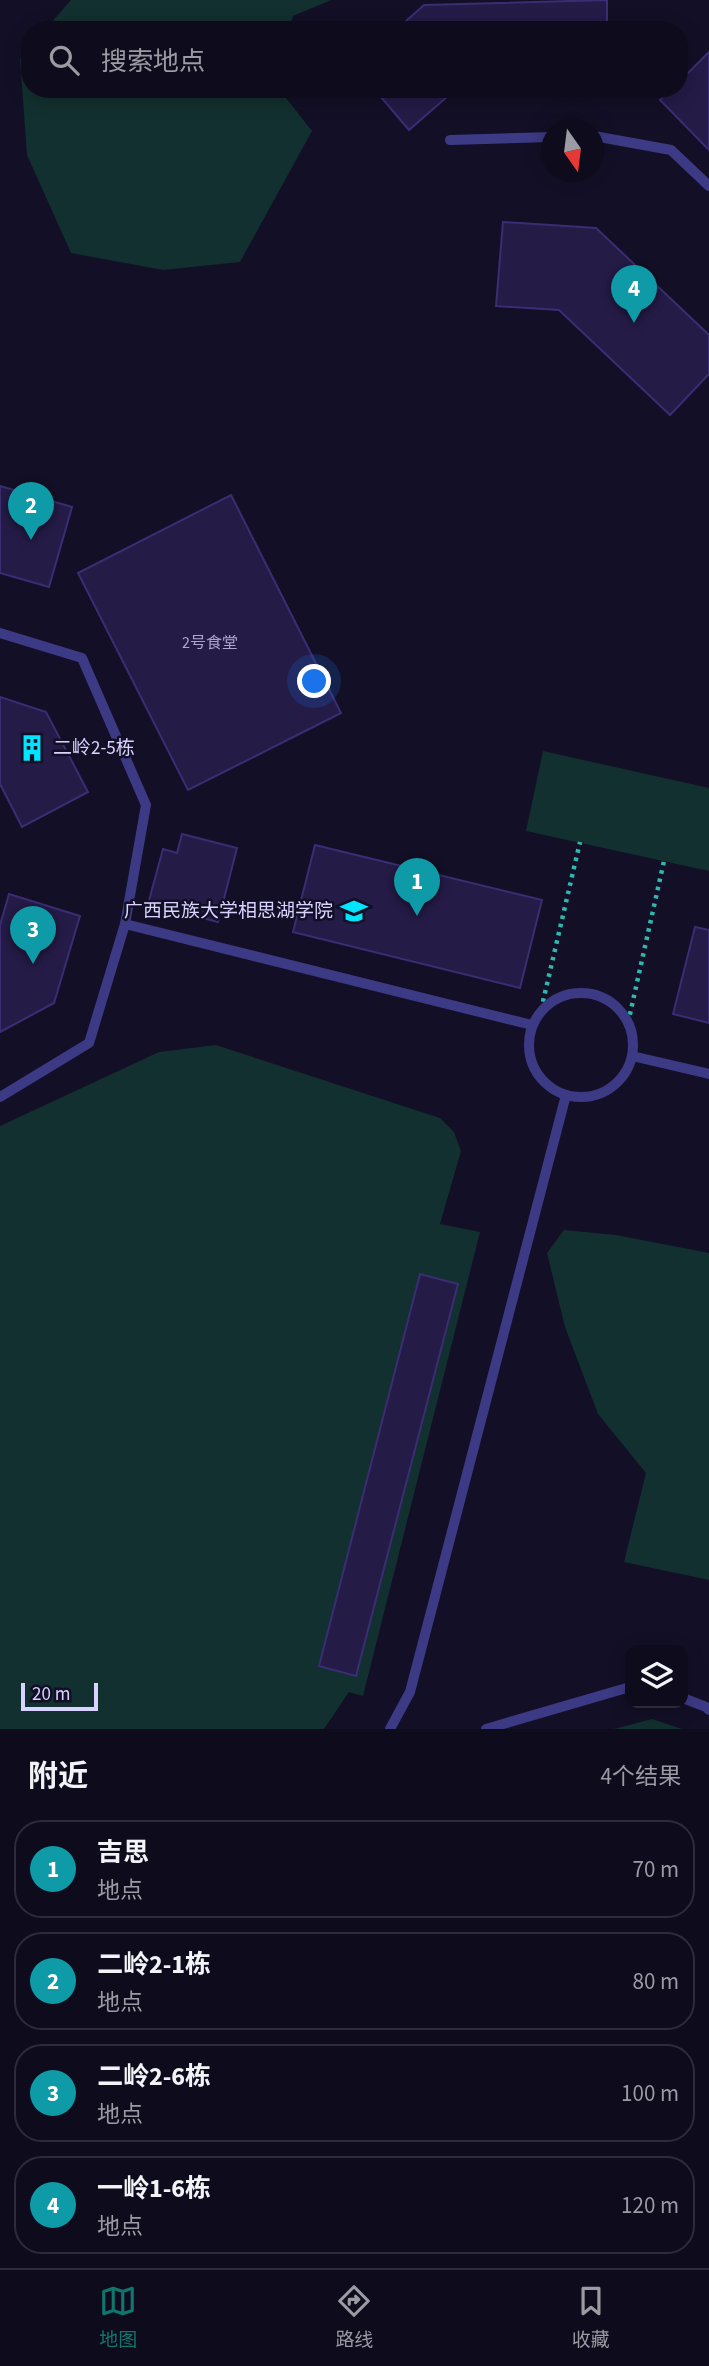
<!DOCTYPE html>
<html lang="zh">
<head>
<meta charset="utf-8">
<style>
	body { margin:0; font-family:"Source Sans 3","Noto Sans SC",sans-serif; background:#171425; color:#f1f3f6 }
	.controls { position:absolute; right:21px; bottom:21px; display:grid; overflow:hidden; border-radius:14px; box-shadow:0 4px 18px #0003 }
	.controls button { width:63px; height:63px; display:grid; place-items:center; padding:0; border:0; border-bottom:2px solid #2e2b3b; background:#0e0b1c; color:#f1f3f6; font:35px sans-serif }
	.compass { position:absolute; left:541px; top:119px; width:63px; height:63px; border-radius:50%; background:#0e0b1c; box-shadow:0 4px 18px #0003; rotate:166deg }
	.scale { position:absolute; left:21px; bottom:18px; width:77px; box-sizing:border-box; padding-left:7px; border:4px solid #d9d4ff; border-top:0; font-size:19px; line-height:24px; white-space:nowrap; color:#d9d4ff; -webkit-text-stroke:5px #130f26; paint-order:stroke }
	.you { position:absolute; left:315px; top:682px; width:24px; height:24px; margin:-18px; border:5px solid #fff; border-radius:50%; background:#1a73e8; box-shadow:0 0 0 10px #1a73e833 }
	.badge { display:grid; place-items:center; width:46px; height:46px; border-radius:50%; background:#0f766e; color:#fff; font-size:23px; font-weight:700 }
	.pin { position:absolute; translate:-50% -58px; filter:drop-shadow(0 2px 4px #0008) }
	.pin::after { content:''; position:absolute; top:37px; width:24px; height:21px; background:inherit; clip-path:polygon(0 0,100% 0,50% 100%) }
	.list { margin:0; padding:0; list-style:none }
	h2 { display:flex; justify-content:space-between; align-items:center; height:91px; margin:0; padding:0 28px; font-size:30px }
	h2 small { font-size:23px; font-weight:400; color:#9b9ba3 }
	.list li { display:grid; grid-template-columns:46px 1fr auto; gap:21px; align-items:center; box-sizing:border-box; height:98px; margin:0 14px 14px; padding:0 14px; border:2px solid #2e2b3b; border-radius:28px }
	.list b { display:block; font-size:26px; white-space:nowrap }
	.list p { margin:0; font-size:23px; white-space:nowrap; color:#9b9ba3 }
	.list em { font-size:23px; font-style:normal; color:#9b9ba3 }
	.icon { flex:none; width:38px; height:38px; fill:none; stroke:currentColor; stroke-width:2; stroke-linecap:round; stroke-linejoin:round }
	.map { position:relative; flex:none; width:709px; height:1729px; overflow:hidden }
	.search { position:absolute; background:#0e0b1c; box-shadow:0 4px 18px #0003; left:21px; right:21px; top:21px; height:77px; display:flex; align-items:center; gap:18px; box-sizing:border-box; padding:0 24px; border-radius:28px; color:#9b9ba3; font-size:26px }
	.sheet { height:539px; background:#0e0b1c }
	nav { display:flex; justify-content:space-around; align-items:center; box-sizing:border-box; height:98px; border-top:2px solid #2e2b3b; background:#0e0b1c; font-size:19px; color:#9b9ba3 }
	nav a { display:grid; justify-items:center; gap:4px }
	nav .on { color:#0f766e }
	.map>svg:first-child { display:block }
</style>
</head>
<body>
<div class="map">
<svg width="709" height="1729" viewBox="0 0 709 1729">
	<rect width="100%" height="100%" fill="#130f26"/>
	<g fill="#12302f">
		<polygon points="71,0 331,0 293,16 289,30 45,30"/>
		<polygon points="30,47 30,89 279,89 312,131 240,262 163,270 71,253 27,155 20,59"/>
		<polygon points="543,751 709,788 709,871 526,831"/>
		<polygon points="216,1045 440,1118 454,1132 461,1151 440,1224 480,1232 363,1696 349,1692 324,1729 0,1729 0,1126 159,1052"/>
		<polygon points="564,1230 616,1235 709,1253 709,1580 624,1562 646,1473 598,1414 565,1327 547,1253"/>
		<polygon points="652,1719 682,1729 614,1729"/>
	</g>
	<g fill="#241b47" stroke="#3b2d73" stroke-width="2">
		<polygon points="607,0 607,30 396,30 424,5"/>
		<polygon points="709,52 709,150 660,100 671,89 679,89 679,82"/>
		<polygon points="374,89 456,89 409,130"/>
		<polygon points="503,222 596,228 709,335 709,374 670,415 559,310 496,306"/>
		<polygon points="0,486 72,507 49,587 0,573"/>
		<polygon points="231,495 341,713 188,790 78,573"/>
		<polygon points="0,697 46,712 88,792 22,827 0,784"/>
		<polygon points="182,834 237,848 218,922 148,904 163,849 177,853"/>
		<polygon points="315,845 542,900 520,988 293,932"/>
		<polygon points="9,894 80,916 54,1003 0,1032 0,925"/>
		<polygon points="695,927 709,930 709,1023 673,1014"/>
		<polygon points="420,1274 458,1284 356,1676 319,1666"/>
	</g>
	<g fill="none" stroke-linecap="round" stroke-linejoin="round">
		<g stroke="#2fb8b0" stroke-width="4.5" stroke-dasharray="3.5 5" stroke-linecap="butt">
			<polyline points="541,1010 580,842"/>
			<polyline points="628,1023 664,861"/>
		</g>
		<g stroke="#3d3a85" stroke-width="10">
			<polyline points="594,136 671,150 709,186"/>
			<polyline points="450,140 552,137"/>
			<polyline points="0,633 82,658 146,805 125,924"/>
			<circle cx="581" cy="1045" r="52"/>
			<polyline points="632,1056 709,1074"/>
			<polyline points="0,1097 89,1043 125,924 532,1025"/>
			<polyline points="683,1698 706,1707 709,1710"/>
			<polyline points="390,1729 410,1692 566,1095"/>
			<polyline points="486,1729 630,1687"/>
		</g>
	</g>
	<defs>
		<symbol id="building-bare" viewBox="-9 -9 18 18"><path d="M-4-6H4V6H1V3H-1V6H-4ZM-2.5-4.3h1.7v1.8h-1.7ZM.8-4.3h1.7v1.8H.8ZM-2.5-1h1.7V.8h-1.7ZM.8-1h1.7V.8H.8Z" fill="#00e5ff" stroke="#130f26" stroke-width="2.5" paint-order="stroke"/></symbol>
		<symbol id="university-bare" viewBox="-9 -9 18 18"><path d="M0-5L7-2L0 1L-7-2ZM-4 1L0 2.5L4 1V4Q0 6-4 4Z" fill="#00e5ff" stroke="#130f26" stroke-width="2.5" paint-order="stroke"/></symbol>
	</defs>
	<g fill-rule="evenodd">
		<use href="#building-bare" x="13" y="729" width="38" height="38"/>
		<use href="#university-bare" x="335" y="892" width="38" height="38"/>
	</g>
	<g text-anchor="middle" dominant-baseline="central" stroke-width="5" stroke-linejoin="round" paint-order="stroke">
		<g font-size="16" fill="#aca6d1">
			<text x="210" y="643">2号食堂</text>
		</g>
		<g font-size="19" fill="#d9d4ff" stroke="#130f26" text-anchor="start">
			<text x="53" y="748">二岭2-5栋</text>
			<text x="333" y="911" text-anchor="end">广西民族大学相思湖学院</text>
		</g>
	</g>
</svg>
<div class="controls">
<button><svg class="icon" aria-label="layers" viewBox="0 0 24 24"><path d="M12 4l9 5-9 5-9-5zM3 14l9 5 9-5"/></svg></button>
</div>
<svg class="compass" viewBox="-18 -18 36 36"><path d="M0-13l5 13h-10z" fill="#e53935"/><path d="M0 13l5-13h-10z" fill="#9b9ba3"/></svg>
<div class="scale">20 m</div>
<div class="you"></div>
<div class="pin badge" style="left:417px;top:916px;background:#0f9aa8">1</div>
<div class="pin badge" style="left:31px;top:540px;background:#0f9aa8">2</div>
<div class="pin badge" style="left:33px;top:964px;background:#0f9aa8">3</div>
<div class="pin badge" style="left:634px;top:323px;background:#0f9aa8">4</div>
<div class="search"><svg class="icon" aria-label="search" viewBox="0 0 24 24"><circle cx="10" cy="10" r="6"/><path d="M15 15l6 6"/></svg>搜索地点</div>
</div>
<section class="sheet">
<h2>附近<small>4个结果</small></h2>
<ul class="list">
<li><span class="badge" style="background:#0f9aa8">1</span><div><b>吉思</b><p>地点</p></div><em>70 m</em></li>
<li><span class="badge" style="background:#0f9aa8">2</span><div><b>二岭2-1栋</b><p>地点</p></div><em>80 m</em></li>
<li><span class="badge" style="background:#0f9aa8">3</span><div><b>二岭2-6栋</b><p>地点</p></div><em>100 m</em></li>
<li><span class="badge" style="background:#0f9aa8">4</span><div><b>一岭1-6栋</b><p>地点</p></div><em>120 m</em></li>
</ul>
</section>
<nav>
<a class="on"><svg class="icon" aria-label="map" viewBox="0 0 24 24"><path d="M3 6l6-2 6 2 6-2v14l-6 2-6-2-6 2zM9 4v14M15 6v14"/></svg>地图</a>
<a><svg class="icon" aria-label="directions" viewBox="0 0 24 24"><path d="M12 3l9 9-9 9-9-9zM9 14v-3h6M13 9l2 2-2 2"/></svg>路线</a>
<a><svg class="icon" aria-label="saved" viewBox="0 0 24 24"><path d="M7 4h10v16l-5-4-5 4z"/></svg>收藏</a>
</nav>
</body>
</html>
